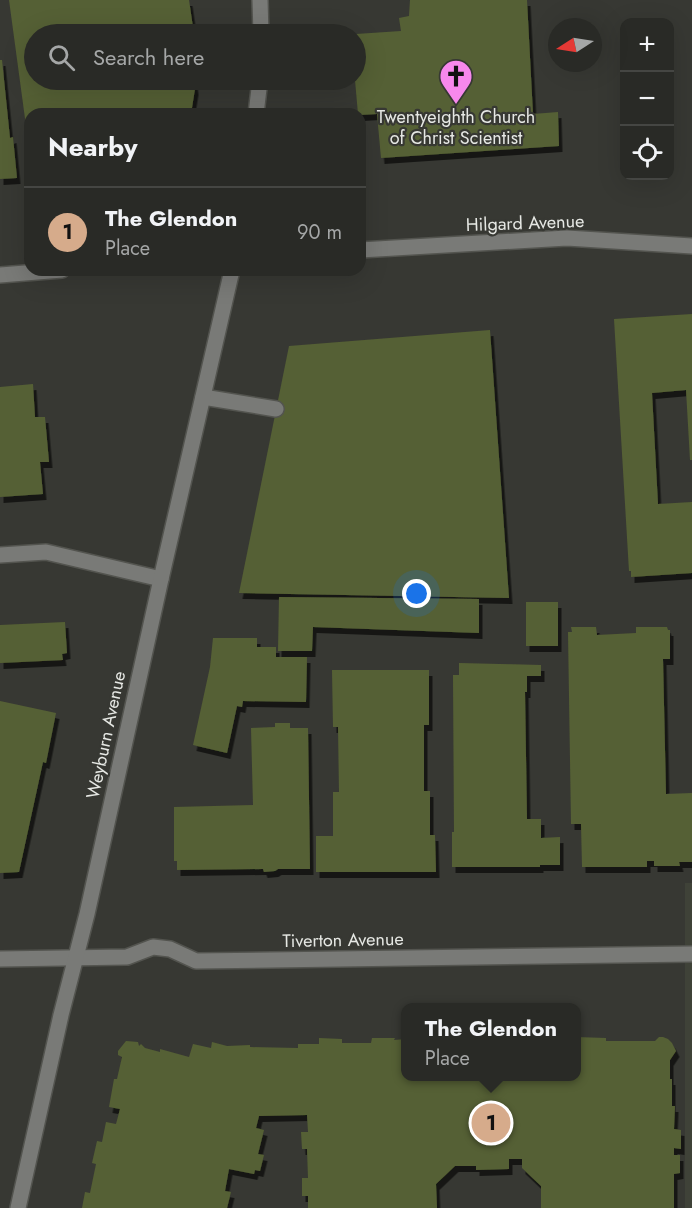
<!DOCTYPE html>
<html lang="en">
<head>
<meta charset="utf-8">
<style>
	body { margin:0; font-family:Jost,sans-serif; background:#31322e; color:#f1f3f6 }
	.controls { position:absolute; right:18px; top:18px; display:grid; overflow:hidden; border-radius:12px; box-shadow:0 6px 24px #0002 }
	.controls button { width:54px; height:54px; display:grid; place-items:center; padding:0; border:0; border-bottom:2px solid #454643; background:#292a26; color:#f1f3f6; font:30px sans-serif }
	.compass { position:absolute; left:548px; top:18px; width:54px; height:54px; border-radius:50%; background:#292a26; box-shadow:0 6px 24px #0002; rotate:258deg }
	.you { position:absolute; left:417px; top:594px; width:21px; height:21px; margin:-15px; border:4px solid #fff; border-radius:50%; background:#1a73e8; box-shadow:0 0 0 9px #1a73e833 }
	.badge { display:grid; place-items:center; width:39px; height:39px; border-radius:50%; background:#d6ab8b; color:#111; font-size:20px; font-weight:700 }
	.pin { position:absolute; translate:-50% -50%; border:3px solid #fff; box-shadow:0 2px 6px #0006 }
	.popup { position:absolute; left:401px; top:1003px; width:180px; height:78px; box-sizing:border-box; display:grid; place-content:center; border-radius:12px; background:#292a26; filter:drop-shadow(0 2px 4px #0005); font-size:20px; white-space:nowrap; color:#a5a7a7 }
	.popup b { font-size:22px; color:#f1f3f6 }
	.popup::after { content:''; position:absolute; left:50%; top:100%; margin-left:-12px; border:12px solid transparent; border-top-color:#292a26 }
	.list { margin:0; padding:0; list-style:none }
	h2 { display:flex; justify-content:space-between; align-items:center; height:78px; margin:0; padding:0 24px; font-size:26px }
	h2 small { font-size:20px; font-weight:400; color:#a5a7a7 }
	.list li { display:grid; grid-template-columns:39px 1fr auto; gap:18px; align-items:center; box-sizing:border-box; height:90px; padding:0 24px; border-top:2px solid #454643 }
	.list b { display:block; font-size:22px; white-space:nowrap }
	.list p { margin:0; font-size:20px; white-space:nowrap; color:#a5a7a7 }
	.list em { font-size:20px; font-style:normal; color:#a5a7a7 }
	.icon { flex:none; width:33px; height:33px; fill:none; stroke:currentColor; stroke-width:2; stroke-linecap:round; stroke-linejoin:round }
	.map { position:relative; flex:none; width:692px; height:1208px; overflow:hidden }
	.search { position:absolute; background:#292a26; box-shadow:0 6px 24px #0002; left:24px; top:24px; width:342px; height:66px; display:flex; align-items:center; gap:15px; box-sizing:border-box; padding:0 21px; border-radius:33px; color:#a5a7a7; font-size:22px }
	.panel { position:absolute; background:#292a26; box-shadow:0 6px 24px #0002; left:24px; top:108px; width:342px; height:168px; border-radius:18px }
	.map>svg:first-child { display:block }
</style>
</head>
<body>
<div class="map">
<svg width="692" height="1208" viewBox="0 0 692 1208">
	<defs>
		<filter id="shadow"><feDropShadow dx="3.5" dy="6" stdDeviation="0" flood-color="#0009"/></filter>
	</defs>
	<rect width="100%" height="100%" fill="#373833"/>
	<rect fill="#3f4238" x="685" y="883" width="7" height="325"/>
	<g fill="#556034" filter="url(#shadow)">
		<polygon points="9,0 189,0 194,34 34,34 34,80 194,80 195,89 191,114 30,114 30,148 29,148"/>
		<polygon points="410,0 527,0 533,114 558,112 559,146 381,158 377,114 360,115 360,114 358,114 355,80 356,34 401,31 399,18 409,16"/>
		<polygon points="0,60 2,60 10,138 13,137 17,178 0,179"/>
		<polygon points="692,314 692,460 690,460 686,390 652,393 658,504 692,502 692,573 631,577 631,571 629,571 614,319"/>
		<polygon points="490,330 509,598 239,593 289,346"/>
		<polygon points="33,384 35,417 45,417 49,462 40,462 43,494 0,497 0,387"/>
		<polygon points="279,597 479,599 479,633 313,627 312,651 278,651"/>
		<rect x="526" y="602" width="32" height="44"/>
		<polygon points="65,622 67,653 62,654 63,660 0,663 0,625"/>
		<polygon points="571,627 596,627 597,635 636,633 636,627 667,627 668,630 670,630 670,659 663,659 666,794 692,793 692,862 679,862 680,866 654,866 654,861 647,861 647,867 582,867 581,824 571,824 568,632 572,632"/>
		<polygon points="213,638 257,638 257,647 276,647 276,657 307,657 306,702 243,701 242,707 237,706 227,753 193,745 210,667"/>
		<polygon points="459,663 541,665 541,676 527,676 527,692 525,692 527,819 541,819 541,838 560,837 560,865 540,865 540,867 452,867 452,832 454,832 453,675 459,675"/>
		<polygon points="332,670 429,670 429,725 424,725 424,791 430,791 430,835 435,835 436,872 316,872 316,836 333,836 333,792 339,792 338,727 333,727"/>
		<polygon points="0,701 56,713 46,763 43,762 19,872 0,873"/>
		<polygon points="275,723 290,723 290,728 308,728 310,869 278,869 275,871 264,872 263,869 177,870 177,861 174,861 174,807 253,805 251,728 275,727"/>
		<polygon points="576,1037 606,1038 606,1041 655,1041 659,1037 663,1037 668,1039 672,1043 676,1051 670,1060 670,1079 672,1079 672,1106 675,1106 674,1129 681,1130 681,1149 674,1148 674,1155 680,1155 680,1173 674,1174 674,1208 541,1208 541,1186 522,1168 522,1159 509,1159 509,1169 476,1170 476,1166 455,1166 436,1184 437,1208 308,1208 308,1196 302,1196 302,1178 308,1178 307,1149 302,1149 301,1132 308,1132 307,1115 259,1116 256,1128 264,1130 258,1154 264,1155 260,1171 255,1170 254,1174 229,1169 225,1191 231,1192 227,1208 82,1208 85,1192 90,1193 96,1164 92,1163 97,1141 102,1142 106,1122 116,1124 120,1109 109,1107 114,1079 117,1079 122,1057 118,1055 118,1051 126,1041 138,1042 139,1046 141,1044 145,1048 160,1052 160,1049 189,1057 193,1044 211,1048 212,1042 227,1046 250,1045 250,1047 298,1048 298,1044 319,1044 319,1038 342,1039 342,1043 371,1043 372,1038 395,1038 394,1040 406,1039 406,1076 576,1076"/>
	</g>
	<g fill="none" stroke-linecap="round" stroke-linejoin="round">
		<defs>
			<g id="minor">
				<polyline points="260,0 261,34"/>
				<polyline points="256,114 260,80"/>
				<polyline points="360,250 567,238 692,246"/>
				<polyline points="0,275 62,270"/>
				<polyline points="203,397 276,409"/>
				<polyline points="0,555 46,552 161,579"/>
				<polyline points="0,959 127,957 153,947 170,949 196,961 692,954"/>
				<polyline points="18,1208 61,1015 87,914 161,579 232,270"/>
			</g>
		</defs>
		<use href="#minor" stroke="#53544f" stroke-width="18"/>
		<use href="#minor" stroke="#797a77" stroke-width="15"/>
	</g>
	<defs>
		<symbol id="church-pin" viewBox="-11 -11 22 30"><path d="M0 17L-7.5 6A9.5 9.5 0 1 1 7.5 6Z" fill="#f788ec" stroke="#373833"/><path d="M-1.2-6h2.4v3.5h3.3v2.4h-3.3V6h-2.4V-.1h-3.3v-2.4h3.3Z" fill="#111"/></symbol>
	</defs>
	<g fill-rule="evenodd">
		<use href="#church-pin" x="437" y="57" width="38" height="52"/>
	</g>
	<g text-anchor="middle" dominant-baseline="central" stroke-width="4.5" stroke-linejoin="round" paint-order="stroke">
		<g font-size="18" fill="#e6e8e4" stroke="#373833">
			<text x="456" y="117">Twentyeighth Church<tspan x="456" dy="21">of Christ Scientist</tspan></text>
		</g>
		<g font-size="18" fill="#e6e8e4" stroke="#373833">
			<text transform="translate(525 223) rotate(-2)">Hilgard Avenue</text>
			<text transform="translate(106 735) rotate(-78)">Weyburn Avenue</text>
			<text transform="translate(343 940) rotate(-1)">Tiverton Avenue</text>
		</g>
	</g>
</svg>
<div class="controls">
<button>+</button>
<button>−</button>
<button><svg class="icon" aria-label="locate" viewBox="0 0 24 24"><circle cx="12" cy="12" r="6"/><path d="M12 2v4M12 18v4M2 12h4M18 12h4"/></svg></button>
</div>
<svg class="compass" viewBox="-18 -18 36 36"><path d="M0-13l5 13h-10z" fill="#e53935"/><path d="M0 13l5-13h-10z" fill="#a5a7a7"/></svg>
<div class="you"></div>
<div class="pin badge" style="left:491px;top:1123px">1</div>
<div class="popup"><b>The Glendon</b>Place</div>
<div class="search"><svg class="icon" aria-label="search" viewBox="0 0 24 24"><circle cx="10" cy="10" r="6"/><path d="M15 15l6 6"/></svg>Search here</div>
<section class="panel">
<h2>Nearby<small></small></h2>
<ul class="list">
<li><span class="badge">1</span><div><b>The Glendon</b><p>Place</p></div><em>90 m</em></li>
</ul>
</section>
</div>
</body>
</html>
